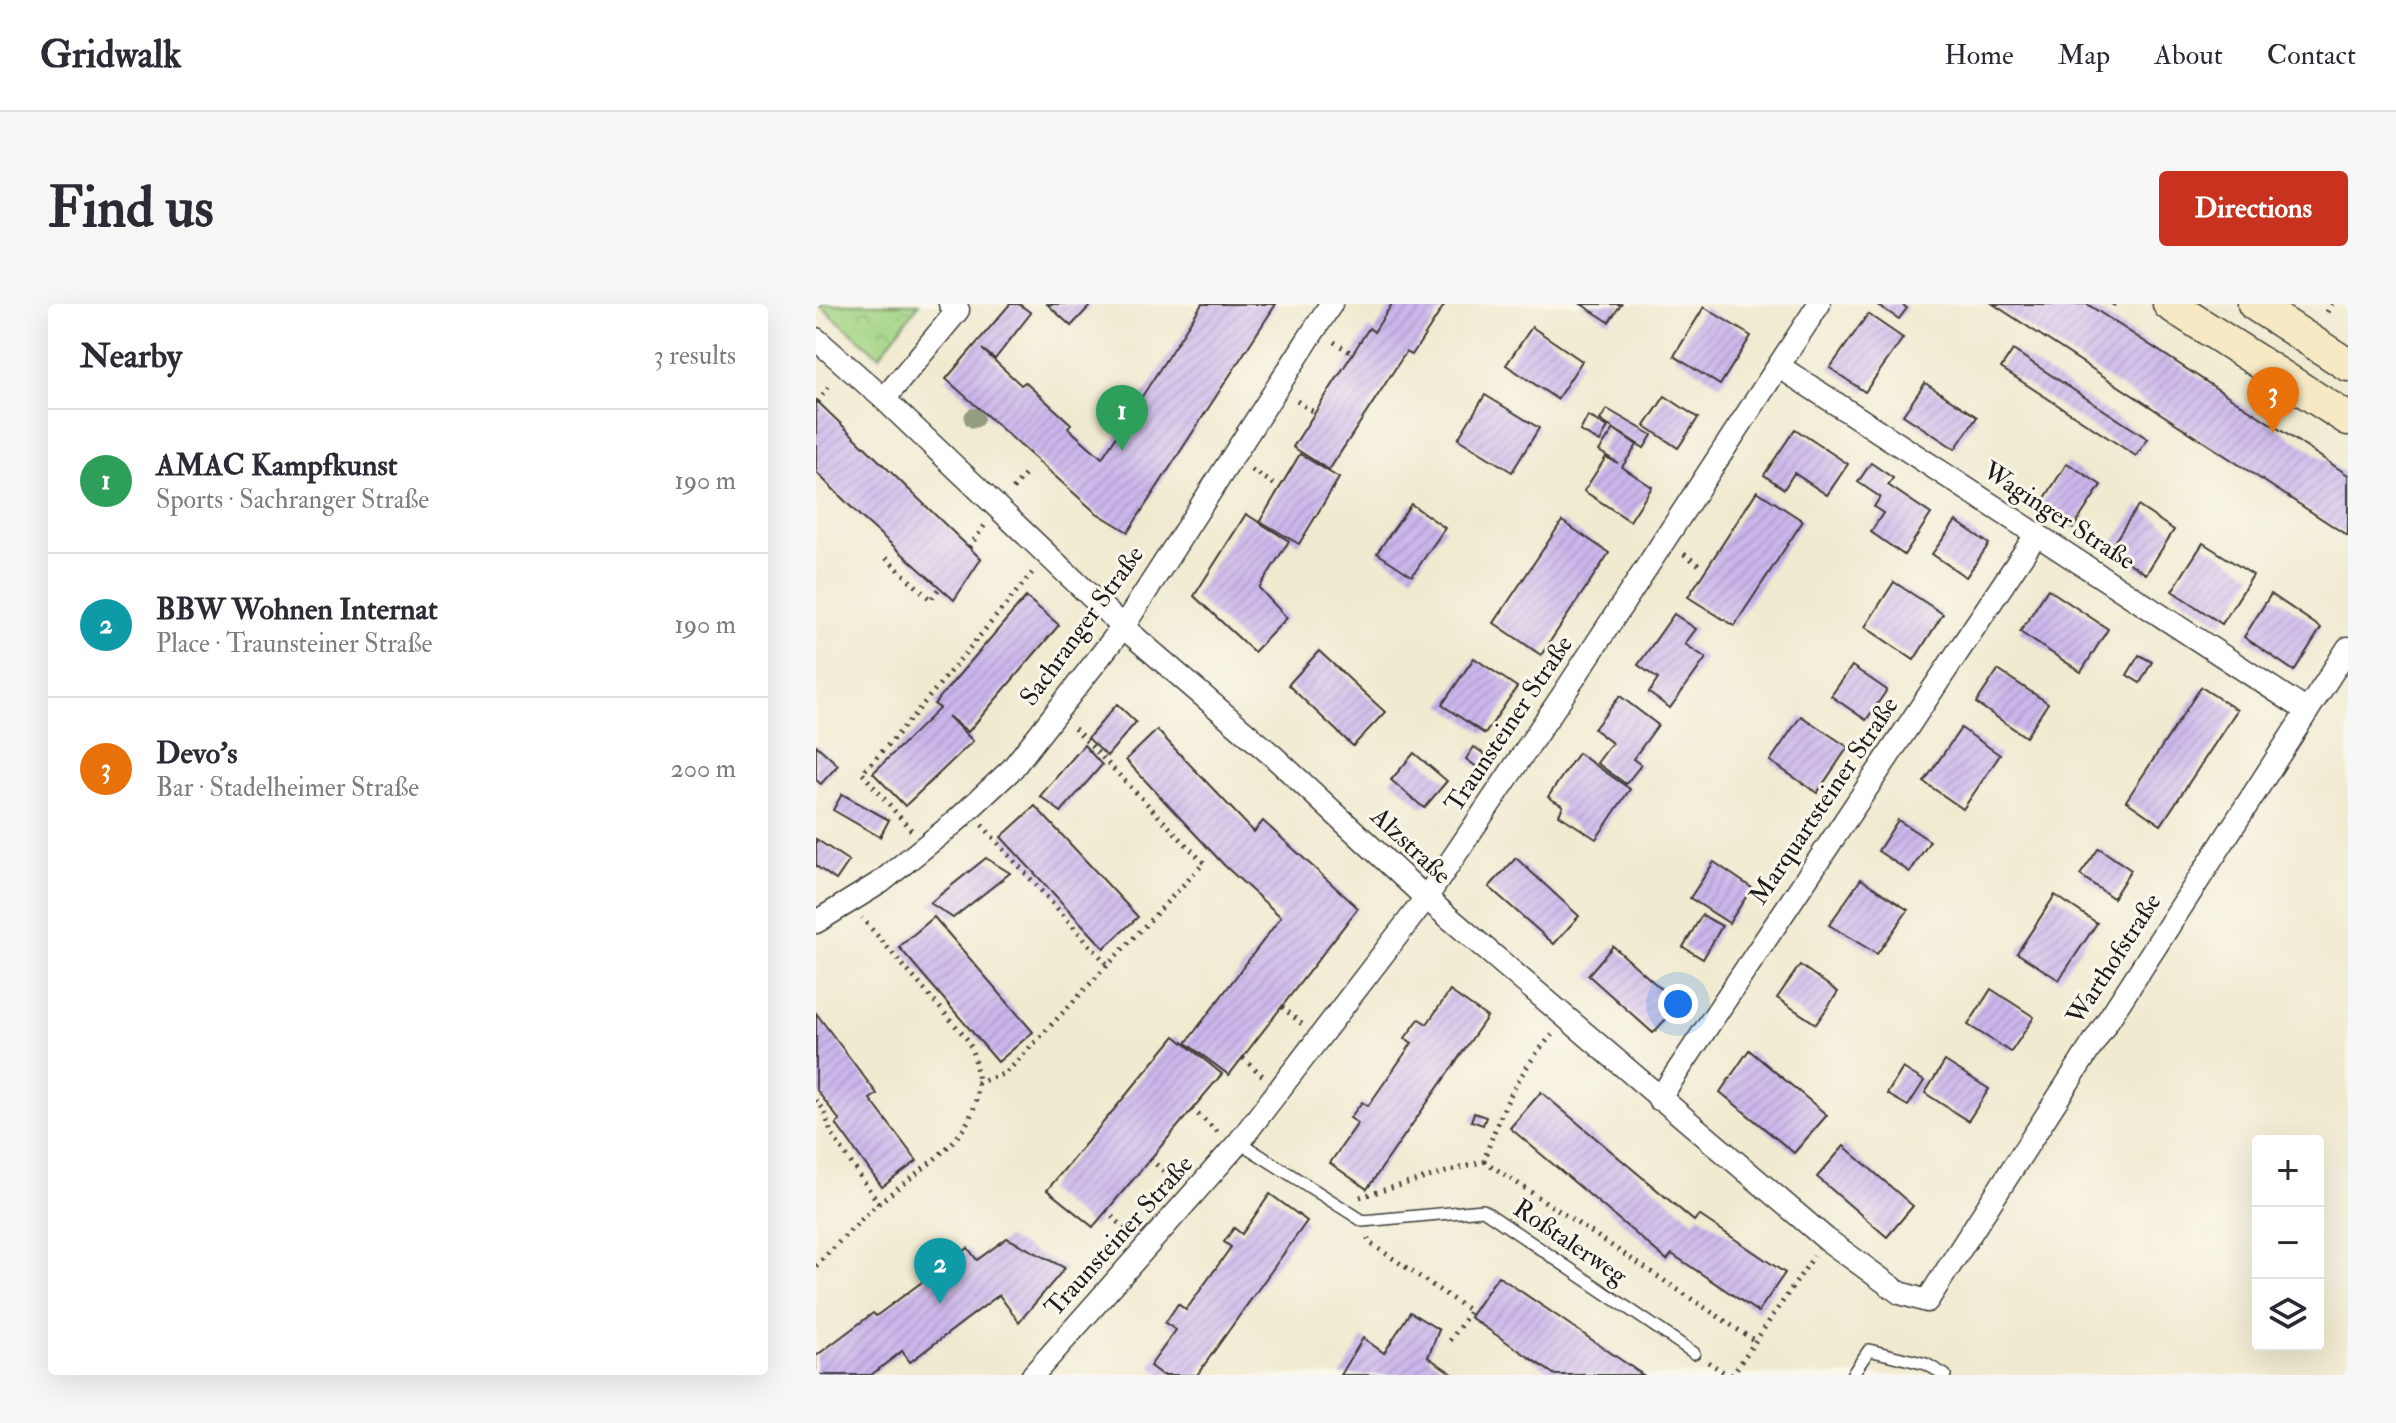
<!DOCTYPE html>
<html lang="en">
<head>
<meta charset="utf-8">
<style>
	body { margin:0; font-family:"IM FELL Double Pica",serif; background:#f7f7f7; color:#2b2b33 }
	.controls { position:absolute; right:24px; bottom:24px; display:grid; overflow:hidden; border-radius:8px; box-shadow:0 8px 32px #0002 }
	.controls button { width:72px; height:72px; display:grid; place-items:center; padding:0; border:0; border-bottom:2px solid #e1e1e2; background:#fff; color:#2b2b33; font:40px sans-serif }
	.you { position:absolute; left:862px; top:700px; width:28px; height:28px; margin:-20px; border:6px solid #fff; border-radius:50%; background:#1a73e8; box-shadow:0 0 0 12px #1a73e833 }
	.badge { display:grid; place-items:center; width:52px; height:52px; border-radius:50%; background:#c8321e; color:#fff; font-size:26px; font-weight:700 }
	.pin { position:absolute; translate:-50% -66px; filter:drop-shadow(0 2px 4px #0008) }
	.pin::after { content:''; position:absolute; top:42px; width:28px; height:24px; background:inherit; clip-path:polygon(0 0,100% 0,50% 100%) }
	.list { margin:0; padding:0; list-style:none }
	h2 { display:flex; justify-content:space-between; align-items:center; height:104px; margin:0; padding:0 32px; font-size:34px }
	h2 small { font-size:26px; font-weight:400; color:#7c7c81 }
	.list li { display:grid; grid-template-columns:52px 1fr auto; gap:24px; align-items:center; box-sizing:border-box; height:144px; padding:0 32px; border-top:2px solid #e1e1e2 }
	.list b { display:block; font-size:30px; white-space:nowrap }
	.list p { margin:0; font-size:26px; white-space:nowrap; color:#7c7c81 }
	.list em { font-size:26px; font-style:normal; color:#7c7c81 }
	.icon { flex:none; width:44px; height:44px; fill:none; stroke:currentColor; stroke-width:2; stroke-linecap:round; stroke-linejoin:round }
	.map { position:relative; flex:none; width:1532px; height:1071px; overflow:hidden; border-radius:8px }
	header { display:flex; align-items:center; gap:48px; box-sizing:border-box; height:112px; padding:0 40px; background:#fff; border-bottom:2px solid #e1e1e2 }
	header strong { font-size:38px }
	nav { display:flex; gap:44px; margin-inline-start:auto; font-size:28px }
	.intro { display:flex; align-items:center; justify-content:space-between; box-sizing:border-box; height:192px; padding:0 48px }
	h1 { margin:0; font-size:56px }
	.button { padding:20px 36px; border-radius:8px; background:#c8321e; color:#fff; font-size:28px; font-weight:700 }
	main { display:flex; gap:48px; padding:0 48px }
	aside { flex:1; background:#fff; border-radius:8px; box-shadow:0 8px 32px #0002 }
	.map>svg:first-child { display:block }
</style>
</head>
<body>
<header>
<strong>Gridwalk</strong>
<nav><a>Home</a><a>Map</a><a>About</a><a>Contact</a></nav>
</header>
<div class="intro"><h1>Find us</h1><a class="button">Directions</a></div>
<main>
<aside>
<h2>Nearby<small>3 results</small></h2>
<ul class="list">
<li><span class="badge" style="background:#2e9e5b">1</span><div><b>AMAC Kampfkunst</b><p>Sports · Sachranger Straße</p></div><em>190 m</em></li>
<li><span class="badge" style="background:#0f9aa8">2</span><div><b>BBW Wohnen Internat</b><p>Place · Traunsteiner Straße</p></div><em>190 m</em></li>
<li><span class="badge" style="background:#e8710a">3</span><div><b>Devo's</b><p>Bar · Stadelheimer Straße</p></div><em>200 m</em></li>
</ul>
</aside>
<div class="map">
<svg width="1532" height="1071" viewBox="0 0 1532 1071">
	<defs>
		<pattern id="park-crowns" width="20" height="18" patternUnits="userSpaceOnUse" patternTransform="scale(2)"><rect width="20" height="18" fill="#a1d383"/><path d="M2 6a3 3 0 1 1 6 0M12 15a3 3 0 1 1 6 0" fill="none" stroke="#8ab571"/></pattern>
		<pattern id="building-hatch" width="6" height="6" patternUnits="userSpaceOnUse" patternTransform="scale(2)"><rect width="6" height="6" fill="#cbb6eb"/><path d="M-1 1l2-2M0 6l6-6M5 7l2-2" fill="none" stroke="#ae9cc9"/></pattern>
	</defs>
	<rect width="100%" height="100%" fill="#fbf7ec"/>
	<filter id="ink" filterUnits="userSpaceOnUse"><feTurbulence type="fractalNoise" baseFrequency=".0125" numOctaves="2"/><feDisplacementMap in="SourceGraphic" scale="16" xChannelSelector="R" yChannelSelector="G"/><feConvolveMatrix kernelMatrix="1 2 1 2 8 2 1 2 1" color-interpolation-filters="sRGB"/></filter>
	<filter id="wash" filterUnits="userSpaceOnUse"><feTurbulence type="fractalNoise" baseFrequency=".006" numOctaves="4" result="noise"/><feDisplacementMap in="SourceGraphic" scale="32" xChannelSelector="R" yChannelSelector="G"/><feGaussianBlur stdDeviation="1.8" result="paint"/><feColorMatrix in="noise" values="0 0 0 0 0 0 0 0 0 0 0 0 0 0 0 0 0 1.4 0 .05"/><feComposite in="paint" operator="in"/></filter>
	<g filter="url(#wash)">
		<rect width="100%" height="100%" fill="#f0ead0"/>
		<polygon fill="url(#park-crowns)" stroke="#5e7850" stroke-width="2" points="2,0 103,0 63,52"/>
		<g id="blocks">
			<g fill="url(#building-hatch)">
				<polygon points="194,0 203,0 215,9 179,55 166,45 205,81 209,78 255,120 252,124 286,154 386,0 460,0 312,228 279,208 130,75"/>
				<polygon points="231,0 272,0 274,2 255,22"/>
				<polygon points="576,0 629,0 596,51 590,48 513,166 477,143 553,24 558,28"/>
				<polygon points="765,0 805,0 793,18"/>
				<polygon points="1060,0 1085,0 1091,4 1083,15"/>
				<polygon points="1177,0 1271,0 1478,135 1532,171 1532,232"/>
				<polygon points="888,3 935,32 904,81 858,52"/>
				<polygon points="1052,10 1087,34 1049,88 1014,64"/>
				<polygon points="716,23 766,57 741,95 690,61"/>
				<polygon points="1197,46 1332,135 1320,152 1185,64"/>
				<polygon points="1109,79 1161,113 1139,145 1087,111"/>
				<polygon points="669,91 723,124 696,168 642,135"/>
				<polygon points="849,92 882,114 862,144 829,122"/>
				<polygon points="0,96 165,255 138,296 45,213 0,168"/>
				<polygon points="791,105 836,131 828,144 784,116"/>
				<polygon points="772,112 792,123 784,138 764,127"/>
				<polygon points="798,125 821,141 806,163 836,183 814,217 768,187 790,153 802,159 783,147"/>
				<polygon points="979,125 1032,160 1011,191 978,169 968,185 948,171"/>
				<polygon points="484,150 523,174 483,240 444,217"/>
				<polygon points="1055,159 1077,174 1072,181 1115,210 1088,251 1055,228 1067,209 1058,203 1064,193 1042,178"/>
				<polygon points="1251,159 1285,181 1257,224 1224,202"/>
				<polygon points="941,187 987,217 918,322 872,293"/>
				<polygon points="595,200 629,224 596,272 561,249"/>
				<polygon points="1322,202 1358,226 1330,270 1293,246"/>
				<polygon points="430,210 473,237 443,284 471,314 438,348 378,292"/>
				<polygon points="746,217 793,249 725,351 678,319"/>
				<polygon points="1140,217 1173,240 1150,273 1116,250"/>
				<polygon points="1387,239 1437,271 1406,320 1356,287"/>
				<polygon points="1078,278 1127,310 1098,356 1049,323"/>
				<polygon points="1232,285 1292,325 1265,368 1204,328"/>
				<polygon points="1455,290 1505,324 1478,367 1428,333"/>
				<polygon points="210,293 243,321 152,428 132,412 157,437 89,502 57,469 124,404 118,400"/>
				<polygon points="858,310 880,325 869,340 890,354 854,404 833,389 842,375 822,361"/>
				<polygon points="503,347 569,408 537,442 472,381"/>
				<polygon points="1323,351 1336,358 1324,379 1311,371"/>
				<polygon points="658,354 701,383 669,430 626,401"/>
				<polygon points="1036,362 1071,386 1050,416 1015,392"/>
				<polygon points="1182,366 1232,399 1210,433 1160,399"/>
				<polygon points="1385,383 1421,406 1345,521 1310,497"/>
				<polygon points="804,392 842,421 817,455 825,461 810,480 781,459 796,439 778,425"/>
				<polygon points="301,400 320,418 291,452 272,434"/>
				<polygon points="985,412 1032,443 1001,489 954,457"/>
				<polygon points="1145,424 1184,451 1147,505 1108,478"/>
				<polygon points="341,426 438,528 447,517 542,604 413,771 370,739 465,613 409,562 310,456"/>
				<polygon points="0,441 22,461 5,480 0,476"/>
				<polygon points="268,441 286,461 245,508 224,492"/>
				<polygon points="658,443 677,456 669,469 650,455"/>
				<polygon points="598,449 631,477 608,504 575,476"/>
				<polygon points="762,449 814,485 780,535 743,511 747,502 732,493"/>
				<polygon points="26,490 73,516 64,533 17,506"/>
				<polygon points="219,502 322,613 288,644 185,533"/>
				<polygon points="1082,516 1114,537 1094,568 1062,547"/>
				<polygon points="0,535 33,557 20,576 0,562"/>
				<polygon points="1283,544 1315,566 1297,594 1264,571"/>
				<polygon points="170,554 194,569 137,614 114,599"/>
				<polygon points="700,554 763,612 738,640 673,583"/>
				<polygon points="898,558 936,584 913,619 874,594"/>
				<polygon points="1045,575 1092,606 1061,650 1013,621"/>
				<polygon points="1239,591 1281,619 1243,676 1201,649"/>
				<polygon points="886,611 906,622 887,655 867,643"/>
				<polygon points="118,613 217,728 182,758 83,643"/>
				<polygon points="797,642 863,701 837,729 772,671"/>
				<polygon points="984,661 1022,688 1000,720 961,694"/>
				<polygon points="1175,685 1218,713 1195,748 1152,721"/>
				<polygon points="634,687 671,713 551,885 514,859 542,819 534,814 546,798 552,802 596,739 589,734 603,715 611,720"/>
				<polygon points="0,709 61,790 54,795 101,857 66,883 20,820 24,817 0,785"/>
				<polygon points="359,732 406,770 277,923 231,886"/>
				<polygon points="933,746 1011,811 978,849 904,788"/>
				<polygon points="1129,757 1173,785 1152,817 1109,789"/>
				<polygon points="1087,764 1108,777 1092,802 1071,790"/>
				<polygon points="725,788 878,917 883,911 969,969 942,1008 856,950 851,956 694,824"/>
				<polygon points="658,809 670,813 667,821 655,817"/>
				<polygon points="1028,842 1097,902 1071,933 1001,873"/>
				<polygon points="454,890 491,917 381,1071 346,1071 334,1062 360,1026 349,1019 362,1000 370,1006 415,943 408,938 418,924 426,930"/>
				<polygon points="191,934 249,964 203,1018 183,991 94,1058 86,1047 55,1071 0,1071 0,1052 57,1009 60,1012 152,944 161,956"/>
				<polygon points="682,972 731,1005 827,1071 739,1071 654,1013"/>
				<polygon points="594,1008 623,1026 612,1053 638,1071 525,1071 547,1034 568,1049"/>
			</g>
		</g>
	</g>
	<g filter="url(#ink)">
		<use href="#blocks" fill-opacity="0" stroke="#3c3b37" stroke-width="2"/>
		<g fill="none" stroke-linecap="round" stroke-linejoin="round">
			<defs>
				<g id="lane">
					<polyline points="423,838 547,917 667,906 878,1049"/>
					<polyline points="1036,1071 1053,1046 1110,1060 1129,1071"/>
				</g>
				<g id="street">
					<polyline points="0,35 68,95 307,323 457,452 610,594 1010,935 1084,989 1111,997 1532,344"/>
					<polyline points="964,63 1491,407"/>
					<polyline points="68,95 142,6 134,0"/>
					<polyline points="0,618 65,578 138,519 196,465 307,323 515,0"/>
					<polyline points="843,795 1220,231"/>
					<polyline points="217,1071 423,838 610,594 747,391 1003,0"/>
				</g>
				<g id="secondary">
					<polyline points="1353,0 1532,115"/>
					<polyline points="1438,0 1532,61"/>
				</g>
			</defs>
			<use href="#lane" stroke="#3c3b37" stroke-width="14"/>
			<use href="#street" stroke="#3c3b37" stroke-width="25"/>
			<use href="#secondary" stroke="#3c3b37" stroke-width="35"/>
			<g stroke="#3c3b37" stroke-width="5" stroke-dasharray="2 6" stroke-linecap="butt">
				<polyline points="1297,2 1298,0"/>
				<polyline points="1511,8 1516,0"/>
				<polyline points="518,38 537,50"/>
				<polyline points="481,97 499,109"/>
				<polyline points="2,98 15,79"/>
				<polyline points="436,166 464,184"/>
				<polyline points="197,185 209,171"/>
				<polyline points="153,243 169,221"/>
				<polyline points="868,250 886,263"/>
				<polyline points="70,254 115,296 124,283"/>
				<polyline points="166,521 291,660"/>
				<polyline points="95,526 46,469 83,429 216,269"/>
				<polyline points="466,703 487,721"/>
				<polyline points="427,754 447,772"/>
				<polyline points="161,779 190,769 388,559 256,422"/>
				<polyline points="0,796 8,806 15,829 63,900"/>
				<polyline points="376,805 403,829"/>
				<polyline points="334,855 360,878"/>
				<polyline points="668,857 939,1037"/>
				<path d="M544 893 668 857C683 810 702 768 736 731"/>
				<polyline points="290,907 314,929"/>
				<polyline points="552,934 553,938 654,1007 632,1040"/>
				<path d="M0 962C20 941 40 920 61 901 115 853 188 825 152 736L46 614"/>
				<polyline points="892,1058 912,1071"/>
				<polyline points="916,1071 998,952"/>
			</g>
			<use href="#lane" stroke="#fff" stroke-width="11"/>
			<use href="#street" stroke="#fff" stroke-width="22"/>
			<use href="#secondary" stroke="#f7e9c3" stroke-width="32"/>
		</g>
		<circle fill="#959c81" cx="158" cy="114" r="10"/>
	</g>
	<g text-anchor="middle" dominant-baseline="central" stroke-width="6" stroke-linejoin="round" paint-order="stroke">
		<g font-size="26" fill="#1c1c1c" stroke="#fbf7ec">
			<text transform="translate(1243 212) rotate(33)">Waginger Straße</text>
			<text transform="translate(266 322) rotate(-54)">Sachranger Straße</text>
			<text transform="translate(693 420) rotate(-56)">Traunsteiner Straße</text>
			<text transform="translate(1008 497) rotate(-56)">Marquartsteiner Straße</text>
			<text transform="translate(595 542) rotate(43)">Alzstraße</text>
			<text transform="translate(1298 655) rotate(-57)">Warthofstraße</text>
			<text transform="translate(303 932) rotate(-48)">Traunsteiner Straße</text>
			<text transform="translate(754 938) rotate(34)">Roßtalerweg</text>
		</g>
	</g>
</svg>
<div class="controls">
<button>+</button>
<button>−</button>
<button><svg class="icon" aria-label="layers" viewBox="0 0 24 24"><path d="M12 4l9 5-9 5-9-5zM3 14l9 5 9-5"/></svg></button>
</div>
<div class="you"></div>
<div class="pin badge" style="left:306px;top:147px;background:#2e9e5b">1</div>
<div class="pin badge" style="left:124px;top:1000px;background:#0f9aa8">2</div>
<div class="pin badge" style="left:1457px;top:129px;background:#e8710a">3</div>
</div>
</main>
</body>
</html>
